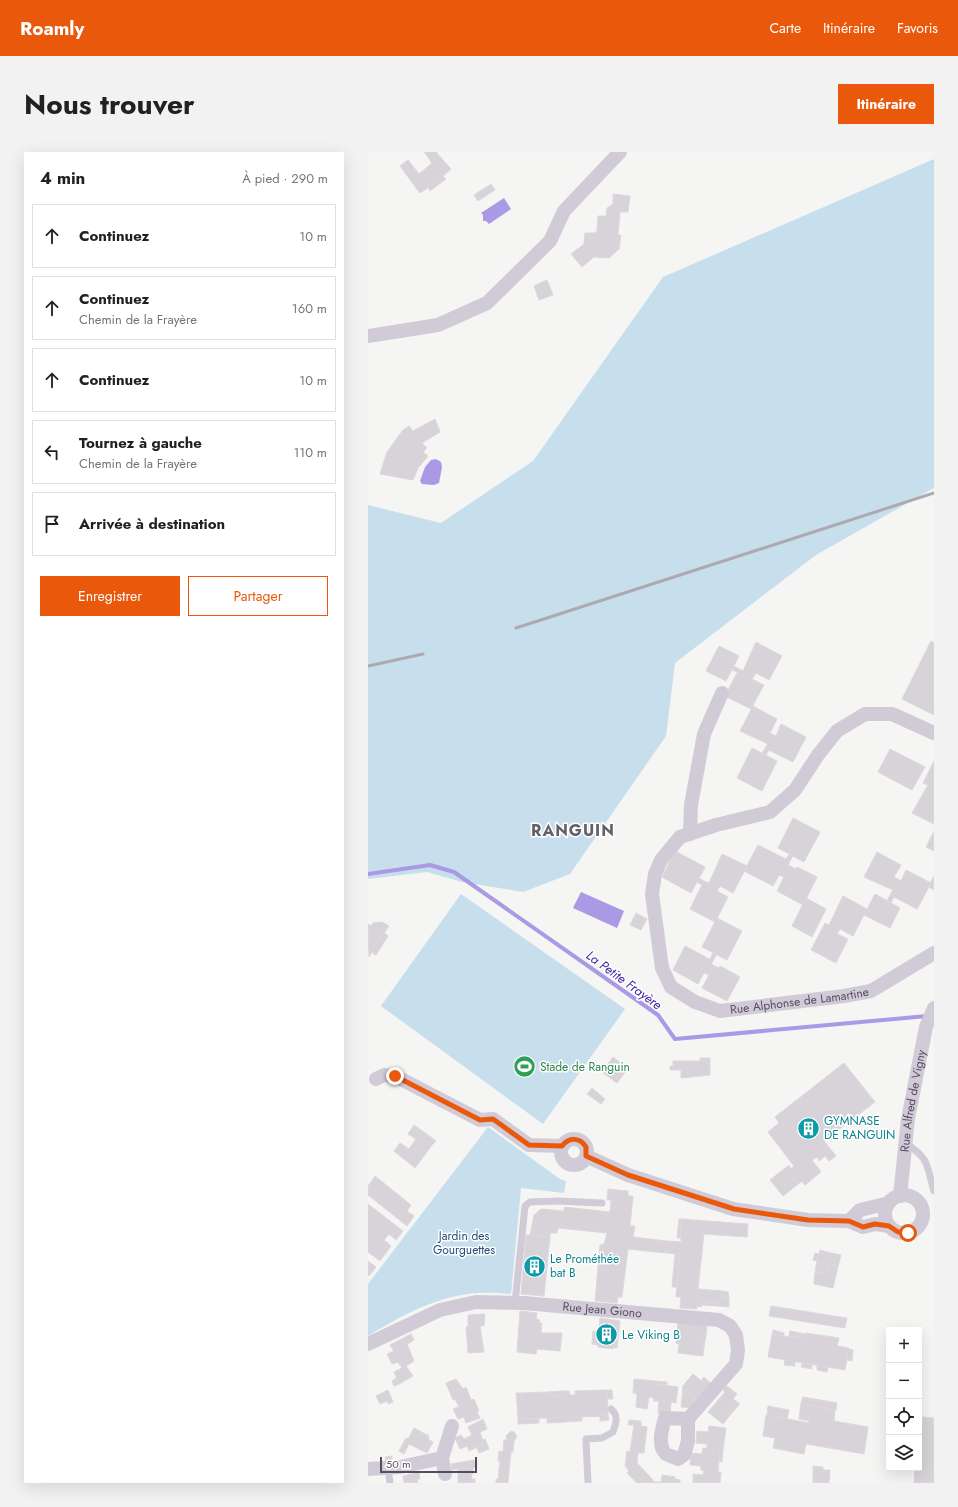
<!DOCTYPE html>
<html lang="fr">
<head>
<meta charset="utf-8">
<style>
	body { margin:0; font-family:Jost,sans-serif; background:#f2f2f2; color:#202124 }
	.controls { position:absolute; right:12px; bottom:12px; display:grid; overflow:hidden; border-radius:0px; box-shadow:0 4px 16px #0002 }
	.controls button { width:36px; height:36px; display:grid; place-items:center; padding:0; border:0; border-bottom:1px solid #e0e0e0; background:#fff; color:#202124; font:20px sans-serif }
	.scale { position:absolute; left:12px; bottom:10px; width:97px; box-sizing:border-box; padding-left:4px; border:2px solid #554c5f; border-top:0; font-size:11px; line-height:14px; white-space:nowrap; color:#554c5f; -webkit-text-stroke:3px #fff; paint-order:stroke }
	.stop { position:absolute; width:12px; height:12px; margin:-9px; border:3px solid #ea580c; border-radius:50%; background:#fff }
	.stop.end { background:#ea580c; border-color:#fff; box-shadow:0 1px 4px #0008 }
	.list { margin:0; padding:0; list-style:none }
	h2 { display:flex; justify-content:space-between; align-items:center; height:52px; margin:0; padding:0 16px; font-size:17px }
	h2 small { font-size:13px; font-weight:400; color:#757577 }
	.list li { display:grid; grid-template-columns:26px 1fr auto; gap:12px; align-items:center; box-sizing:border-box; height:64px; margin:0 8px 8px; padding:0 8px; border:1px solid #e0e0e0; border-radius:0px }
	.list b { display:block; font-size:15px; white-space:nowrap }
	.list p { margin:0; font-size:13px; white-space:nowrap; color:#757577 }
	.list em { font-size:13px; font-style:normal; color:#757577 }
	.actions { display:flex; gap:8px; padding:12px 16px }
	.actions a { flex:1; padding:9px 0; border:1px solid #ea580c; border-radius:0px; text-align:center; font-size:14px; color:#ea580c }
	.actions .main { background:#ea580c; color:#fff }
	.icon { flex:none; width:22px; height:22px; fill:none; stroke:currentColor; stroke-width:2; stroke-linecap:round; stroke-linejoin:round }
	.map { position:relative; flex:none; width:566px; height:1331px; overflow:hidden; border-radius:0px }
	header { display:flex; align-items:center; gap:24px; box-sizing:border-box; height:56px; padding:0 20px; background:#ea580c; color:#fff }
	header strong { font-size:19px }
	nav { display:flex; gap:22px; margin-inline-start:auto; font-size:14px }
	.intro { display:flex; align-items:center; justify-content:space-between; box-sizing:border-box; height:96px; padding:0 24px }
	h1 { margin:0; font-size:28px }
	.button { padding:10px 18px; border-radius:0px; background:#ea580c; color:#fff; font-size:14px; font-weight:700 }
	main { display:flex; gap:24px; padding:0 24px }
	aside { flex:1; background:#fff; border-radius:0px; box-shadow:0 4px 16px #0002 }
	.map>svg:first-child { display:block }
</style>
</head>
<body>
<header>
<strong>Roamly</strong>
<nav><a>Carte</a><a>Itinéraire</a><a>Favoris</a></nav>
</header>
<div class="intro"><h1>Nous trouver</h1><a class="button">Itinéraire</a></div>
<main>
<aside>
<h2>4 min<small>À pied · 290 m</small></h2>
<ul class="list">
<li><svg class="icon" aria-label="ahead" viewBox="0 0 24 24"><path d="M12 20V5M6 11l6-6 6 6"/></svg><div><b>Continuez</b></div><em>10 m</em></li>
<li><svg class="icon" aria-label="ahead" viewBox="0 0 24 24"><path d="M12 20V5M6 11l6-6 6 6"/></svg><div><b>Continuez</b><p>Chemin de la Frayère</p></div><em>160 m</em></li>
<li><svg class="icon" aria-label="ahead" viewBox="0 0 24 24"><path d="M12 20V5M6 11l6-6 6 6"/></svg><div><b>Continuez</b></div><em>10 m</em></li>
<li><svg class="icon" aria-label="left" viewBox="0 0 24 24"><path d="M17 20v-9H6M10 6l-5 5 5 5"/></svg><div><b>Tournez à gauche</b><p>Chemin de la Frayère</p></div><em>110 m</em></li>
<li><svg class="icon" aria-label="arrive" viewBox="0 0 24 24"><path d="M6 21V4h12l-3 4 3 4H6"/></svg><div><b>Arrivée à destination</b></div></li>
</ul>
<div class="actions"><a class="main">Enregistrer</a><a>Partager</a></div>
</aside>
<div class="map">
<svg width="566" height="1331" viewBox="0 0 566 1331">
	<rect width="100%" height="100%" fill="#f5f5f3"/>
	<g fill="#c7deec">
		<polygon points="566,7 566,336 448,403 307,511 298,584 202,722 155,740 94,730 59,720 0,727 0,353 73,371 165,309 295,125"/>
		<polygon points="93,742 257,857 175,972 13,854"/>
		<path d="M120 975 192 1027 198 1029 196 1041 153 1036 143 1142C129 1141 114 1140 100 1142 63 1147 31 1165 0 1184V1132Z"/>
	</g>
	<g fill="#aa99e5">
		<polygon points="136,46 143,57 121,72 118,69 115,69 115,63 113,61"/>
		<polygon points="68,307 73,310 74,315 71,331 66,333 54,332 52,329 57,315 63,308"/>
		<polygon points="213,740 256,759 249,776 205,756"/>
	</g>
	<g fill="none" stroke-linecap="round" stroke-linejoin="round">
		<polyline stroke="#aa99e5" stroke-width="4" points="0,722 62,713 86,720 290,863 307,887 559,864"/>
	</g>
	<g fill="#d8d3d9" stroke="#dcd8dd">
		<polygon points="56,0 68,0 83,17 75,24 73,22 59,33 61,35 52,41 32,14 40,8 51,22 64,11"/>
		<polygon points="73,22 78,27 62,39 59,33"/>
		<polygon points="123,32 127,38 110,49 106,43"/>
		<polygon points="245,42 262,44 260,60 252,60 250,83 253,83 251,97 241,106 226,105 214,115 203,102 216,92 217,81 226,81 229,79 230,64 238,64 239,56 245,52"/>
		<polygon points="179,128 185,143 171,148 166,134"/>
		<polygon points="67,267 72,280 54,291 59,296 55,300 60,304 50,316 45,328 12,322 19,300 35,278 41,274 45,279"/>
		<polygon points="563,489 566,491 566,563 534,547"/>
		<polygon points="388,490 414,504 401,528 388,521 384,527 396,533 383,557 357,544 371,517 375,519"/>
		<polygon points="351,494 371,504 358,529 338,519"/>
		<polygon points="366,514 371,517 369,520 364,518"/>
		<polygon points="385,554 409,567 402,581 408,584 413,572 438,585 425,610 397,596 400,592 372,579"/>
		<polygon points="384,596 409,609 394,639 369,626"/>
		<polygon points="397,596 401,598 398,603 394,602"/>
		<polygon points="522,597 557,615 544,638 510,620"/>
		<polygon points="566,609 566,672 544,661 560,633 555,631"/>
		<polygon points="425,666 452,680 436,710 410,696"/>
		<polygon points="566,679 566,699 558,695"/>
		<polygon points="390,693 422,709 420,713 428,717 429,715 449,725 435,753 409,739 416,725 411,723 405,734 376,719"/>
		<polygon points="307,699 337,715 323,741 294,725"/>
		<polygon points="509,700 533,713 526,725 533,729 538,718 563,731 549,757 522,743 525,738 496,725"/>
		<polygon points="354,702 379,714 365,741 352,734 349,739 360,745 347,770 322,757 336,729 341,731"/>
		<polygon points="421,702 425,704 422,709 418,707"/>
		<polygon points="566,724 566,738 560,735"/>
		<polygon points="331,726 336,729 334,733 329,730"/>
		<polygon points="507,742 532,756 522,776 496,763"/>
		<polygon points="522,743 526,745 523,751 519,749"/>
		<polygon points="475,744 499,757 485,784 472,777 469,782 480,787 468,811 443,798 457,771 461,773"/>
		<polygon points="438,746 458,757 444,785 424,774"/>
		<polygon points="268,761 279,767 273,778 262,773"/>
		<polygon points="349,766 374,779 359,808 334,795"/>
		<polygon points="14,770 21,774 16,781 15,780 1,805 0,772 3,774 5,771"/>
		<polygon points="15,780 20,784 8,803 3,800"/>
		<polygon points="317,794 345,809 343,812 351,816 352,814 372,825 359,849 334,836 341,823 336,821 330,832 305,818"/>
		<polygon points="345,801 348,803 345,809 342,807"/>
		<polygon points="245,905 260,917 252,927 237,916"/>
		<polygon points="332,906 342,906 342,923 313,926 313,918 302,918 302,914 305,914 305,909 332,909"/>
		<polygon points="476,911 507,950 456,989 468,1004 461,1009 457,1004 451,1009 449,1005 444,1008 453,1020 437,1033 434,1029 415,1044 402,1028 421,1013 423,1017 426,1014 400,980 411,971 407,965"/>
		<polygon points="237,916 252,927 249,931 234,920"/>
		<polygon points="224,936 237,947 233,952 219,942"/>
		<polygon points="46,973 68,989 64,993 53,987 41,1011 26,999 32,991 41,997 48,987 40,982"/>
		<polygon points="53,987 64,993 47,1016 41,1011"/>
		<polygon points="7,1024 43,1053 39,1059 46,1064 39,1074 0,1043 0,1034"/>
		<polygon points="240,1037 260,1039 260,1044 265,1044 262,1074 267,1074 265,1085 299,1089 298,1101 260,1097 254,1145 250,1145 249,1151 227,1149 232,1093 236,1092 239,1081 190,1076 189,1081 182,1081 182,1085 162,1083 166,1063 173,1057 196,1059 196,1055 242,1060 243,1048 239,1048"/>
		<polygon points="0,1052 35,1079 28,1088 21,1082 16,1088 23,1094 12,1109 0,1100"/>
		<polygon points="311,1067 314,1067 312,1086 309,1086"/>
		<polygon points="314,1067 380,1072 379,1085 336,1082 330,1137 355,1139 355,1146 361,1146 361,1155 350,1154 351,1151 334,1150 334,1155 329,1154 329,1157 312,1156 313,1145 308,1145 312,1102 298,1101 299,1089 313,1090 313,1086 312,1086"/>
		<polygon points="158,1083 182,1085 176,1144 153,1142"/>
		<polygon points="452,1098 463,1101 460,1112 449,1109"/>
		<polygon points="447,1101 451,1102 449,1109 445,1108"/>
		<polygon points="463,1101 473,1103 470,1114 460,1112"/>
		<polygon points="307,1102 312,1102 309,1135 304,1135"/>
		<polygon points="0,1109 8,1115 1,1124 0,1123"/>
		<polygon points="449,1109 460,1112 457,1122 447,1119"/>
		<polygon points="460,1112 470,1114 469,1119 459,1117"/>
		<polygon points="459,1117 469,1119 465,1136 446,1132 447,1120 457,1122"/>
		<polygon points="355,1139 360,1140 361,1146 355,1146"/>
		<polygon points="334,1150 351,1151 350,1154 335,1153"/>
		<polygon points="403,1154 479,1166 477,1176 401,1164"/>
		<polygon points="152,1159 169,1161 168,1167 172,1168 171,1171 174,1171 173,1181 194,1181 192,1199 169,1197 168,1202 149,1200"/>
		<polygon points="117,1162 116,1174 112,1174 116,1200 100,1201 98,1175 100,1175 100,1163"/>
		<polygon points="232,1166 252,1169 250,1186 247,1186 245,1197 230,1195 230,1193 224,1192 225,1179 231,1180"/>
		<polygon points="310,1170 339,1173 338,1184 334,1183 333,1194 336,1194 335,1204 310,1201 311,1192 308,1191"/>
		<polygon points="405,1178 416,1181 415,1185 404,1183"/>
		<polygon points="422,1179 438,1182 437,1186 421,1184"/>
		<polygon points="438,1181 471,1186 469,1194 481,1196 477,1218 400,1205 404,1183 437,1186"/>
		<polygon points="43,1182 46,1188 39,1192 46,1209 38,1214 45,1224 31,1232 26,1220 34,1216 30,1210 24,1212 19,1202 26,1199 22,1193"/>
		<polygon points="334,1183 338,1184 336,1194 333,1194"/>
		<polygon points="247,1186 250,1186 249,1196 245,1195"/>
		<polygon points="480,1197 485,1198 484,1209 479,1208"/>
		<polygon points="417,1208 427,1210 427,1214 416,1213"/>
		<polygon points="434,1211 444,1212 444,1217 433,1215"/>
		<polygon points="449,1213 460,1215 459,1220 449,1218"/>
		<polygon points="325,1222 342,1236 331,1249 328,1246 325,1250 325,1256 313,1255 315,1236 314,1235"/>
		<polygon points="336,1225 345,1233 342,1236 333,1229"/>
		<polygon points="28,1226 31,1232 26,1234 24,1229"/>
		<polygon points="88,1227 95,1237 98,1235 103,1248 106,1247 111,1259 109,1260 112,1266 98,1271 96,1265 90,1267 85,1257 91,1255 87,1247 85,1248 78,1231"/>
		<polygon points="266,1227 287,1229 287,1232 310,1235 308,1251 303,1250 302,1262 290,1261 291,1249 285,1249 286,1246 281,1245 279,1257 268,1255 269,1244 268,1241 265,1241"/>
		<polygon points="287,1229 299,1230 299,1233 287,1232"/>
		<polygon points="359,1234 369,1242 365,1247 368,1249 351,1269 340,1260 357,1240 355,1238"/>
		<polygon points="20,1238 25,1250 20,1252 19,1249 12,1252 8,1244"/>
		<polygon points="239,1238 244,1238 245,1247 240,1247"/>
		<polygon points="239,1238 240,1264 150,1267 149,1251 154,1250 154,1241 179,1240 179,1244 194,1243 193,1239 201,1239 202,1243 207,1243 207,1239"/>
		<polygon points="193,1239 194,1243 179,1244 179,1240"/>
		<polygon points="148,1241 154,1241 154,1250 149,1251"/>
		<polygon points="435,1245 469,1251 468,1258 433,1251"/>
		<polygon points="368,1249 372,1252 363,1262 360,1259"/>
		<polygon points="433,1251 467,1258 466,1269 500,1275 496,1302 438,1292 436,1302 405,1296 407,1286 395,1284 398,1263 441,1271 441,1269 431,1267"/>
		<polygon points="400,1254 421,1258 419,1267 399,1263"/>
		<polygon points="360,1259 363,1262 355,1272 351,1269"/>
		<polygon points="232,1264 240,1264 241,1268 232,1269"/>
		<polygon points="214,1265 214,1269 179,1271 179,1266"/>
		<polygon points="551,1265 555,1265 554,1273 551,1273"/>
		<polygon points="555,1265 566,1266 566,1331 546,1331 547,1316 551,1316 551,1273 554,1273"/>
		<polygon points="115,1267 119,1277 112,1280 116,1292 101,1299 99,1294 92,1297 87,1286 93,1283 96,1287 104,1283 100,1275"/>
		<polygon points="150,1267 171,1267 171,1271 150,1272"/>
		<polygon points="261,1268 273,1269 273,1274 279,1275 276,1301 270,1301 269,1311 287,1330 293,1330 294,1323 307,1325 307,1327 312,1328 312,1331 269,1331 259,1321 261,1319 257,1314 259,1299 262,1300 266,1273 260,1273"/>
		<polygon points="341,1274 358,1276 355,1298 352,1298 350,1320 353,1320 352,1331 325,1331 325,1322 335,1323 336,1319 333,1318 333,1314 322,1313 323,1301 334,1302 335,1296 339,1296 339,1292 328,1291 329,1279 340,1280"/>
		<polygon points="46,1276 61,1284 60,1287 65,1290 59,1301 41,1292 36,1302 31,1299 38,1286 40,1287"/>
		<polygon points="143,1279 146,1280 149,1285 146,1289 145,1300 143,1300 140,1331 128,1331 128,1327 130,1327 132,1309 130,1309 131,1299 135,1300 136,1288 139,1288 138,1284"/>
		<polygon points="117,1287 121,1297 111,1301 109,1296 116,1292 114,1288"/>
		<polygon points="352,1298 355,1298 354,1310 351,1309"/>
		<polygon points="24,1304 24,1308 18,1309 17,1305"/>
		<polygon points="106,1308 108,1315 105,1316 105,1322 103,1322 104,1327 107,1327 107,1331 90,1331 90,1317 84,1318 83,1312"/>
		<polygon points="445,1314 455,1315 455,1318 462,1318 461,1331 445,1331"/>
		<polygon points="51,1320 52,1327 49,1327 50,1331 36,1331 35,1324"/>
	</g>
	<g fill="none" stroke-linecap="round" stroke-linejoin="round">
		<g stroke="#d1cbd8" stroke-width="7">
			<path d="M537 991C562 1007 558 1012 566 1039"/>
			<polyline points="147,1151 157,1054 162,1050 190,1049 234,1051"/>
			<polyline points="20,1316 22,1331"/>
			<path d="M220 1331 218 1287 234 1286 245 1280C248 1271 251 1264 243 1257"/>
		</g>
		<g stroke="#d1cbd8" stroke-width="14">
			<polyline points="0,184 70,173 119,151 182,89 196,59 252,0"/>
			<path id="s1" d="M566 581 524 562H497L469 579 450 603 427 638 402 660 348 673 312 685 293 708 287 722 284 742 294 816 303 835 327 850 352 859 476 844 503 839 566 801"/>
			<polyline points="322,682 323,653 336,582 354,541"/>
			<polyline points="8,927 16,923 27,924 112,968 125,967 161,993 194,994"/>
			<circle cx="206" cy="1000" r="13"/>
			<polyline points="218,1004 260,1023 365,1057 440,1068 481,1069 495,1075 507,1072 521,1074"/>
			<circle cx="536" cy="1062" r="19"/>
			<path id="s2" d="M532 1044 540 967 558 875 566 856"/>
			<polyline points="481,1069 492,1058 521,1051"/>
			<path id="s3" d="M0 1192 72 1158 108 1150 156 1151 351 1168 362 1174 368 1183 370 1198 368 1212 320 1267V1289L316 1303 310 1307C307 1305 301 1304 298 1302 289 1294 294 1276 297 1266L320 1267"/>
			<polyline points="74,1306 77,1322"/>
			<polyline points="0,1317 32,1315 74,1306 84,1274"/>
		</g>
		<g stroke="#aea9b1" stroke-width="3">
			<polyline points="148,476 566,341"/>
			<polyline points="0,514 55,502"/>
		</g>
	</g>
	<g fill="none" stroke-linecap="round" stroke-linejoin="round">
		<path stroke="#ea580c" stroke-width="5" d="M27 924 112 968 125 967 161 993 194 994C201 985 212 985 218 995V1004L260 1023 366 1057 440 1068 481 1069 495 1075 507 1072 521 1074 530 1080 540 1081"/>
	</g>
	<defs>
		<symbol id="stadium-disc" viewBox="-11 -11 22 22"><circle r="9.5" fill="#2e9e5b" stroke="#fff"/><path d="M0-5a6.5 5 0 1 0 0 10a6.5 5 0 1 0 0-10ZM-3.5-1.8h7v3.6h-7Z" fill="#fff"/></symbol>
		<symbol id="building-disc" viewBox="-11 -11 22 22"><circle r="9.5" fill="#0f9aa8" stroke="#fff"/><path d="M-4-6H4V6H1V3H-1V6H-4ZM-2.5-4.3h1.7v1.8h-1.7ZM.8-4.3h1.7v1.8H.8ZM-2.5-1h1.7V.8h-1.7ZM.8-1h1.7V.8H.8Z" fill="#fff"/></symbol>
	</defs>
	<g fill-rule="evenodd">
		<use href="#stadium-disc" x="144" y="902" width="25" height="25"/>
		<use href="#building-disc" x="428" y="964" width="25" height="25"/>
		<use href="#building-disc" x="154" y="1102" width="25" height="25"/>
		<use href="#building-disc" x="226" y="1170" width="25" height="25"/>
	</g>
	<g text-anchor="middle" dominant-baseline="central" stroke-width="3" stroke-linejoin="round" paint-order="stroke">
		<g font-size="12" fill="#554c5f" stroke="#fff">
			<text stroke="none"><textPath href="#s1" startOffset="601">Rue Alphonse de Lamartine</textPath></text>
			<text stroke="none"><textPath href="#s2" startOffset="96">Rue Alfred de Vigny</textPath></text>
			<text stroke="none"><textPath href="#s3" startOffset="243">Rue Jean Giono</textPath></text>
		</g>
		<g font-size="12" fill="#27864d" stroke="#fff" text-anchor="start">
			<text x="172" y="915">Stade de Ranguin</text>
		</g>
		<g font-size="12" fill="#0d838f" stroke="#fff" text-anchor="start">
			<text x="456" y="969">GYMNASE<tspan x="456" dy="14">DE RANGUIN</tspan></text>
			<text x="182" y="1107">Le Prométhée<tspan x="182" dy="14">bat B</tspan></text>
			<text x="254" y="1183">Le Viking B</text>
		</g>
		<g font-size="12" fill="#224d7b" stroke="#fff">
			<text x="96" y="1084">Jardin des<tspan x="96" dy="14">Gourguettes</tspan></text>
		</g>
		<g font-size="13" font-style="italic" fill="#391ca2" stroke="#fff">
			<text transform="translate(256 828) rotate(36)">La Petite Frayère</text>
		</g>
		<g font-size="16" font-weight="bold" letter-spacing="1" fill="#646067" stroke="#fff">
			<text x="205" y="678">RANGUIN</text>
		</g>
	</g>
</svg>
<div class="controls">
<button>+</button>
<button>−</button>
<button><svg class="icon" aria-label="locate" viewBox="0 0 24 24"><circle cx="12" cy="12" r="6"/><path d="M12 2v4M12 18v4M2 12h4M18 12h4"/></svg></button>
<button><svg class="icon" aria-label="layers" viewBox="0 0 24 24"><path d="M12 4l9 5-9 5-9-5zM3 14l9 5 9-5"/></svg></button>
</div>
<div class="scale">50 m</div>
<div class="stop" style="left:540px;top:1081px"></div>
<div class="stop end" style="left:27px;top:924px"></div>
</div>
</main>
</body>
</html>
